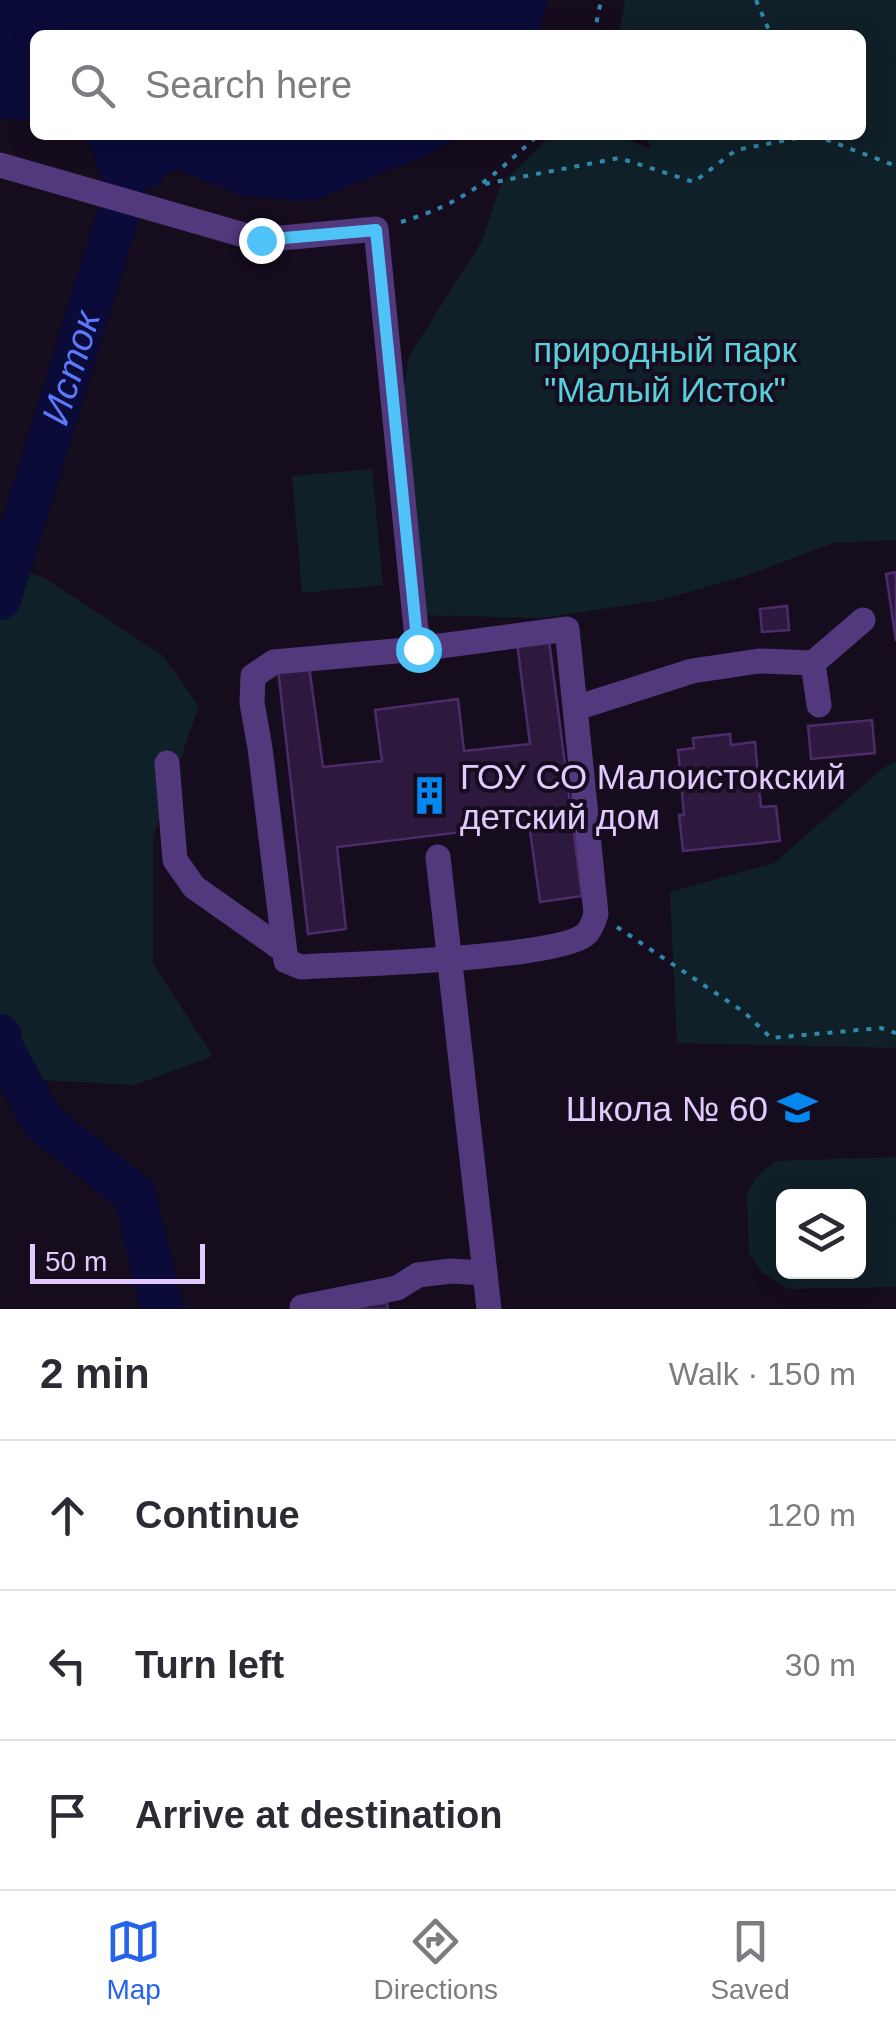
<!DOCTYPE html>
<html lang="en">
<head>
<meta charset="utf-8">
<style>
	body { margin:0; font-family:Arial,sans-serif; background:#f2f2f3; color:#2b2b33 }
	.controls { position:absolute; right:30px; bottom:30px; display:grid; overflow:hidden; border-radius:15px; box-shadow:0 5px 25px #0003 }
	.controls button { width:90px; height:90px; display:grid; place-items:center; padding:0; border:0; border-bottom:2px solid #e1e1e2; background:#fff; color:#2b2b33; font:50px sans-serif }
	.scale { position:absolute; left:30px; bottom:25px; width:175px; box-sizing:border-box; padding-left:10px; border:5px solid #e2cafe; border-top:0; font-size:28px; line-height:35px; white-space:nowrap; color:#e2cafe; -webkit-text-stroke:8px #150c1e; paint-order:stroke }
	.stop { position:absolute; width:30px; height:30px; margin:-22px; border:8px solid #4fc3f7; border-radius:50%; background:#fff }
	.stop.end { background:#4fc3f7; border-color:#fff; box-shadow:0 2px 10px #0008 }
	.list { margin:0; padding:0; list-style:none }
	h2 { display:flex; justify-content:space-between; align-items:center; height:130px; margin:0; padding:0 40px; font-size:42px }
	h2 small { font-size:32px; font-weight:400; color:#7c7c81 }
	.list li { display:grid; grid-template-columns:65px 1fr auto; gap:30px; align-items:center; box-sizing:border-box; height:150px; padding:0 40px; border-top:2px solid #e1e1e2 }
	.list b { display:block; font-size:38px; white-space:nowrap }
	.list em { font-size:32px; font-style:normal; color:#7c7c81 }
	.icon { flex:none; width:55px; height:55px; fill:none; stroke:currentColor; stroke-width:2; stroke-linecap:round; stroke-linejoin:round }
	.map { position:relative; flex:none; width:896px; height:1309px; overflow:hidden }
	.search { position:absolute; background:#fff; box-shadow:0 5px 25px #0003; left:30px; right:30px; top:30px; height:110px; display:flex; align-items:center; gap:25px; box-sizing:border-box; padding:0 35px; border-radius:15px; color:#7c7c81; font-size:38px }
	.sheet { height:580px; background:#fff }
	nav { display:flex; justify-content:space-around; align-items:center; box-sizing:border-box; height:140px; border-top:2px solid #e1e1e2; background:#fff; font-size:28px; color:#7c7c81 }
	nav a { display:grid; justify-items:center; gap:5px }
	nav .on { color:#2563eb }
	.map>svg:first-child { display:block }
</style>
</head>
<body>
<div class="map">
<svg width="896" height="1309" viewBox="0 0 896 1309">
	<rect width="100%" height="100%" fill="#150c1e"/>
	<g fill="#102028" fill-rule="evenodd">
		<polygon points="625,0 896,0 896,540 833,543 745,576 661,600 542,618 414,615 391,465 409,356 482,241 501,184 551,135 617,135 651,149 646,135 861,135 861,35 619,35"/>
		<polygon points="372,469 383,585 302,593 292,476"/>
		<polygon points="0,566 43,577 162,655 199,706 153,837 153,964 213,1056 135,1085 0,1078"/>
		<polygon points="896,761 896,1048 677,1043 670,892 774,863 883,768"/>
		<path d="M896 1157V1287L788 1289 763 1273 749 1253 747 1194 757 1176 776 1161ZM784 1196H858V1272H784Z"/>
	</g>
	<g fill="#0a0b39">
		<polygon points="0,0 548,0 537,35 35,35 35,122 0,118"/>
		<polygon points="75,135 462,135 432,153 309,202 239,195 178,170 164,175 156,189 134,184 131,196 117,193 120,181 101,175 88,142"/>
	</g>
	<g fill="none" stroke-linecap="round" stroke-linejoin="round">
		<g stroke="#0a0b39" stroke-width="42">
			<path id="s1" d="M0 599 124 195V135"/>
			<polyline points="0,1035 3,1049 43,1122 135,1195 162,1309"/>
		</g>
	</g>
	<g fill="#2d193e" stroke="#4d2b6a" stroke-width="2.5">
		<polygon points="896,572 896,641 886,574"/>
		<polygon points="787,606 789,630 762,632 760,609"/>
		<polygon points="549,640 582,896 540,902 529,824 337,847 346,929 308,934 278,669 309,666 323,767 382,761 375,710 458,699 464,751 530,744 517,643"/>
		<polygon points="872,720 875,753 811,759 808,726"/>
		<polygon points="730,734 731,745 755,742 761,807 776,806 780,841 683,851 679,815 684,815 678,750 694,748 693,738"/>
		<polygon points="387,1303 388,1309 334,1309"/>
	</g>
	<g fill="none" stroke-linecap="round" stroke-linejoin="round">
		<g stroke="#3089ad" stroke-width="4" stroke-dasharray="5 8" stroke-linecap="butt">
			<polyline points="756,0 771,35"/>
			<polyline points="594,35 601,0"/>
			<polyline points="814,135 896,166"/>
			<polyline points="485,184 619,158 694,182 736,150 813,135"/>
			<path d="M401 222C466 202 489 180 538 135"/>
			<polyline points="617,927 744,1012 771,1038 881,1028 896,1033"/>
		</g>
		<g stroke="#52387c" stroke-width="25">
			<polyline points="0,165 261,240 376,229 418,649"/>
			<path d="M567 629 596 914C594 920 591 930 586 934 559 959 348 964 301 967L286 961 260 748 252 703 253 676 274 662 418 649Z"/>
			<polyline points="813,663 819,705"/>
			<polyline points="576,708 692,671 759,661 813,663 863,620"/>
			<polyline points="167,763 175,860 194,887 282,949"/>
			<polyline points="438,857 489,1309"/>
			<polyline points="302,1307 397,1288 418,1275 451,1271 485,1273"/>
		</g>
	</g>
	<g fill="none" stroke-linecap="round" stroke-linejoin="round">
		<polyline stroke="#4fc3f7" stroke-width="12" points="261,240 376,230 418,649"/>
	</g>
	<defs>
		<symbol id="building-bare" viewBox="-9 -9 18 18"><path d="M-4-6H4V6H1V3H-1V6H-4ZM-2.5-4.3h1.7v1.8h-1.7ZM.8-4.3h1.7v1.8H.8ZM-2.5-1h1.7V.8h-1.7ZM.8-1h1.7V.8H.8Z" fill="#0587ef" stroke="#150c1e" stroke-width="2.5" paint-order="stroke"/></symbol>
		<symbol id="school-bare" viewBox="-9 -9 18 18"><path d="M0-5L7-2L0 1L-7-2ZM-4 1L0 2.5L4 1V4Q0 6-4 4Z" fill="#0587ef" stroke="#150c1e" stroke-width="2.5" paint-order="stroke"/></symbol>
	</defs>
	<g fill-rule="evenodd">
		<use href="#building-bare" x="402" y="768" width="55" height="55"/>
		<use href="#school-bare" x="770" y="1080" width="55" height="55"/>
	</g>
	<g text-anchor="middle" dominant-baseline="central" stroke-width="8" stroke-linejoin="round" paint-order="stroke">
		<g font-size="35" fill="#59cfdb" stroke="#150c1e">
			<text x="665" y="349">природный парк<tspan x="665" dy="40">"Малый Исток"</tspan></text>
		</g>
		<g font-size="35" fill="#e2cafe" stroke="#150c1e" text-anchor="start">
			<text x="460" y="776">ГОУ СО Малоистокский<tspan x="460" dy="40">детский дом</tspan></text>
			<text x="768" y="1108" text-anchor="end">Школа № 60</text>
		</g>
		<g font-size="38" font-style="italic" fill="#5b7afb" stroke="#150c1e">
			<text stroke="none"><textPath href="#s1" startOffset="242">Исток</textPath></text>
		</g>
	</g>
</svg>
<div class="controls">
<button><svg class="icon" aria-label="layers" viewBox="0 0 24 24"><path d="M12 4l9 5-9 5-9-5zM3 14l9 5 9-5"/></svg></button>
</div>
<div class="scale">50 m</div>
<div class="stop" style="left:418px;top:649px"></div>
<div class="stop end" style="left:261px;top:240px"></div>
<div class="search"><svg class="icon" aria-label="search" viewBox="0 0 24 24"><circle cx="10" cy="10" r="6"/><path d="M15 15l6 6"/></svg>Search here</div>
</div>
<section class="sheet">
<h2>2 min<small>Walk · 150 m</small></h2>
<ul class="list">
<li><svg class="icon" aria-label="ahead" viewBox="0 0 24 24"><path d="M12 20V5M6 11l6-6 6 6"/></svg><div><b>Continue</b></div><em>120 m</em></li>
<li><svg class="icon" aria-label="left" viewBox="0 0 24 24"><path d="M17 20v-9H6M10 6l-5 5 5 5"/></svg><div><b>Turn left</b></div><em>30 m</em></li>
<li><svg class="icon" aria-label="arrive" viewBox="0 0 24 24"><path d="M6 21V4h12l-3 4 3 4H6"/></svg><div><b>Arrive at destination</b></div></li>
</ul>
</section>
<nav>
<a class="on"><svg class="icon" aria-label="map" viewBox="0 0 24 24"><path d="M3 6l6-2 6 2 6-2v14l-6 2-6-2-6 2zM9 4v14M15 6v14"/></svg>Map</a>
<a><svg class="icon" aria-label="directions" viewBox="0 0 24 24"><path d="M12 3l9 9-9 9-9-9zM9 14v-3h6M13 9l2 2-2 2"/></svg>Directions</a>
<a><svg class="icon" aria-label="saved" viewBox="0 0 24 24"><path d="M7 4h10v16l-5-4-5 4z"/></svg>Saved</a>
</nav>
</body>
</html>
